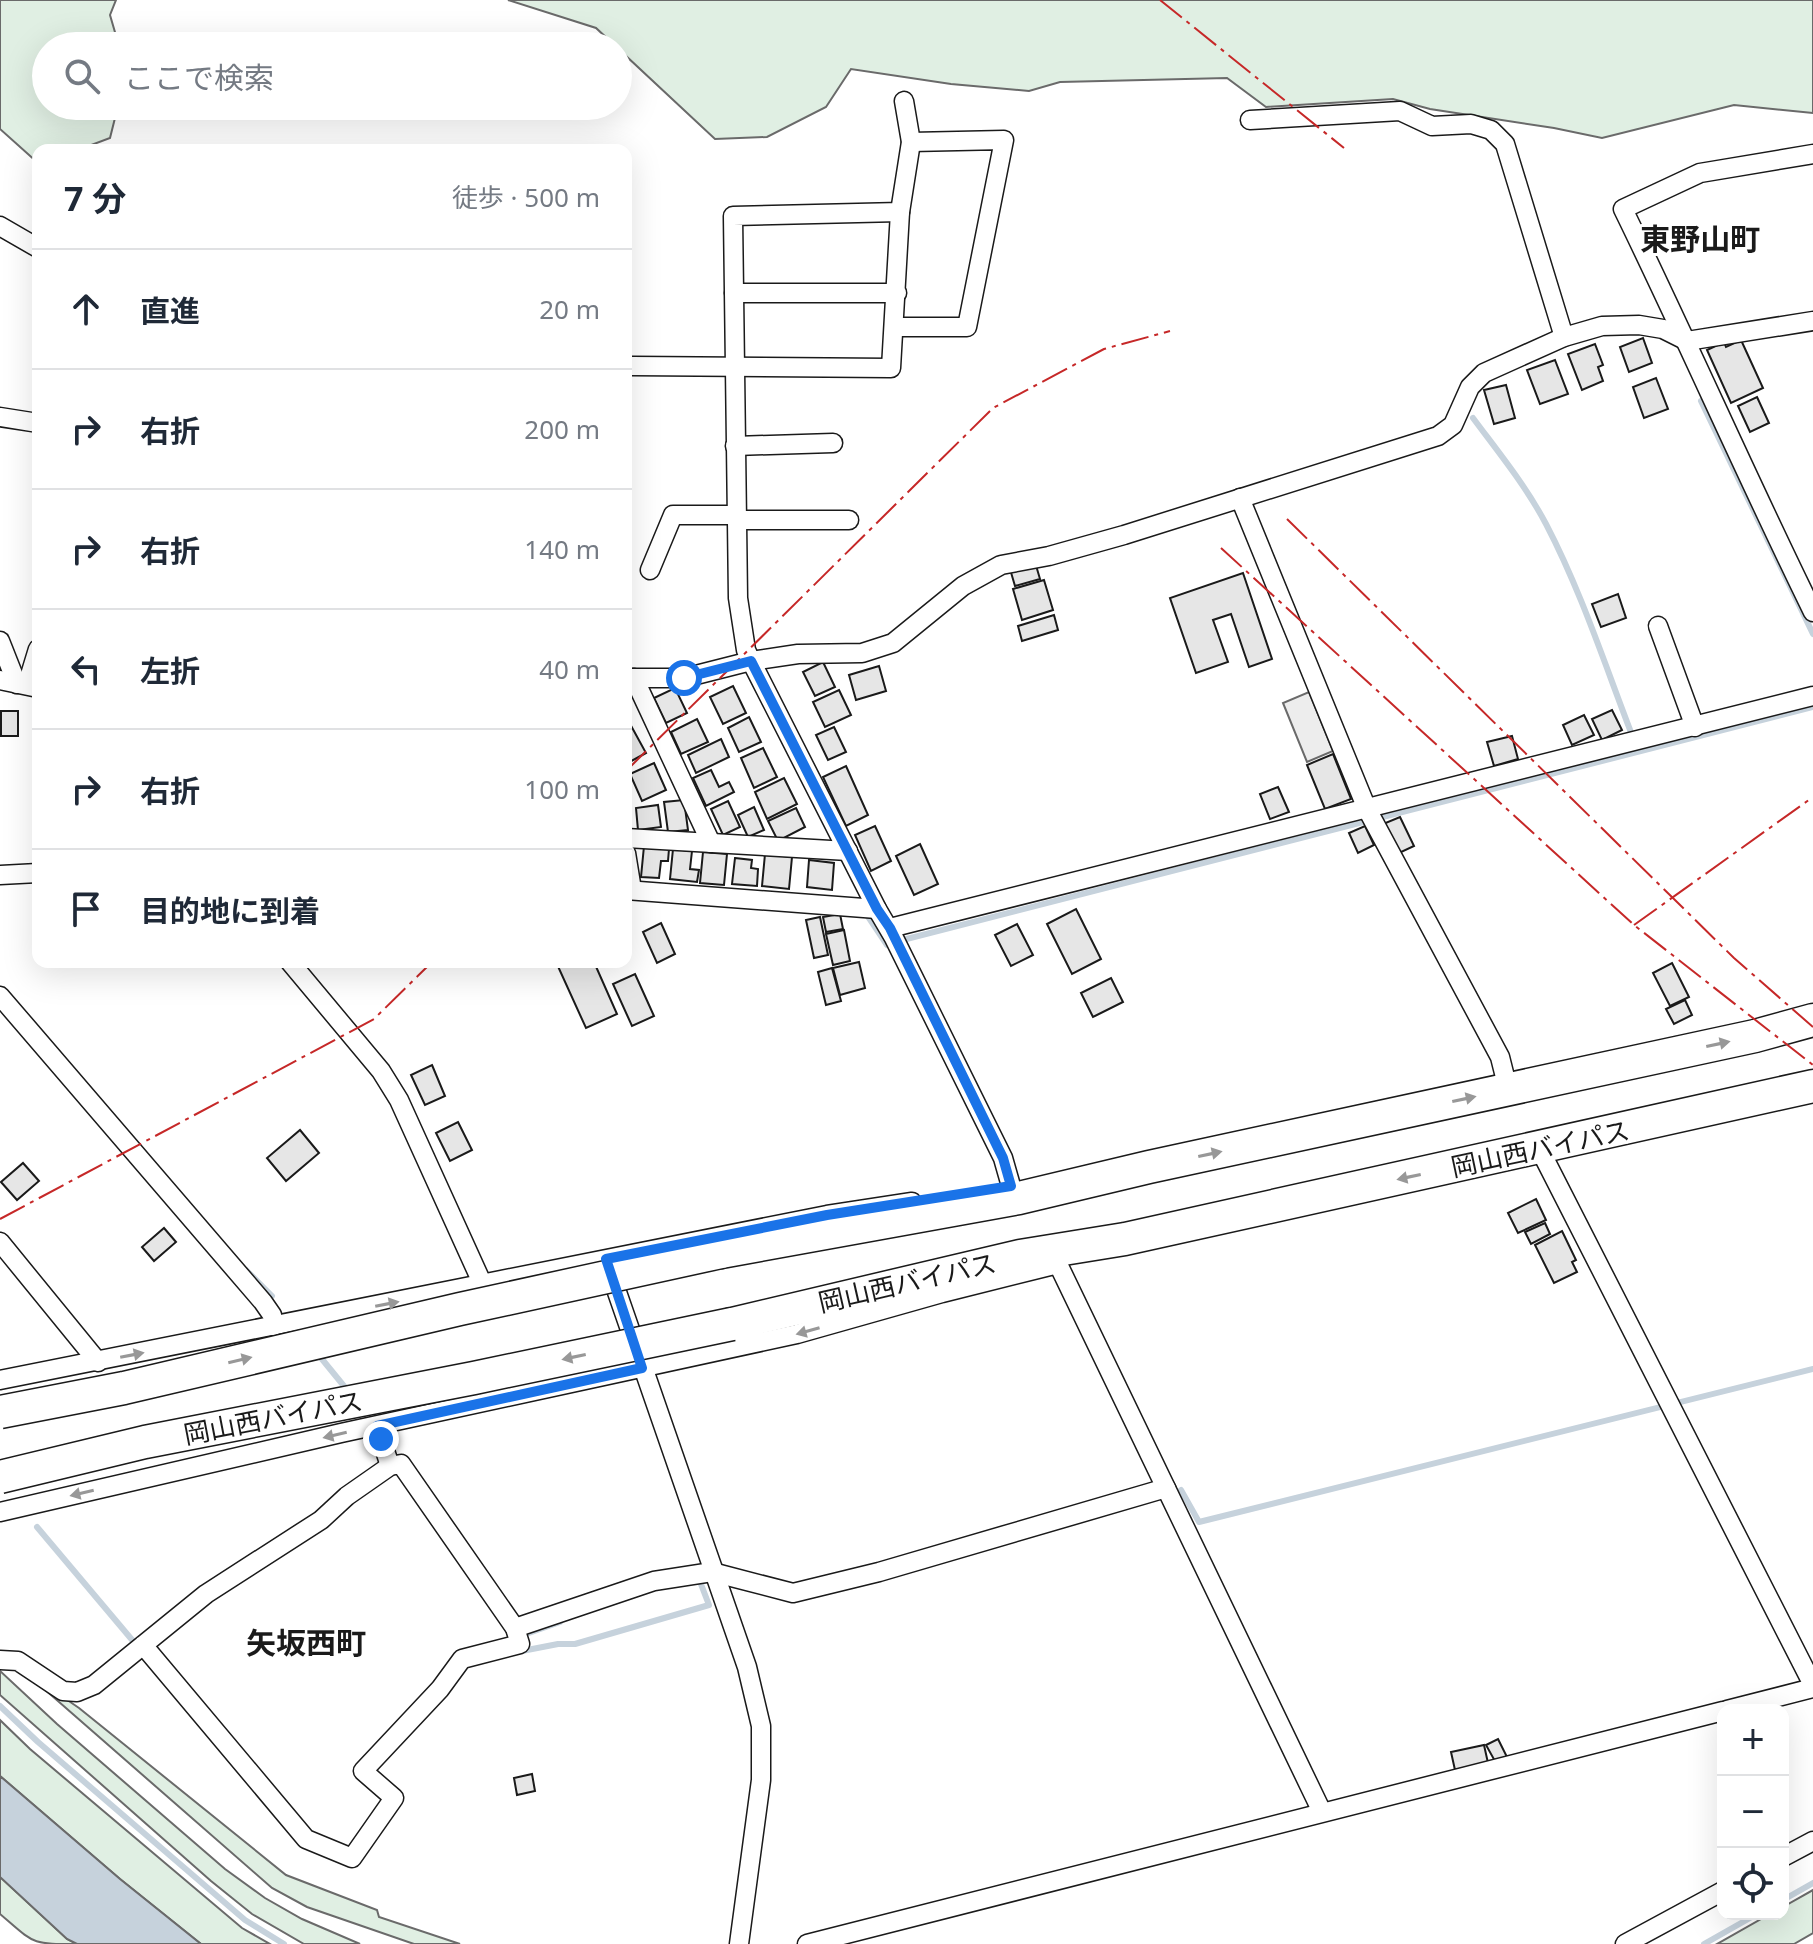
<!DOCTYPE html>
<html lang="ja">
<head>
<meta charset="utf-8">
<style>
	body { margin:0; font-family:"Noto Sans","Noto Sans JP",sans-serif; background:#f6f6f7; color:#1f2937 }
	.controls { position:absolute; right:24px; bottom:24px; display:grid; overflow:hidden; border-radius:16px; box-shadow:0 8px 32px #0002 }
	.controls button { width:72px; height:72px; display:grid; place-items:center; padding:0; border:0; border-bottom:2px solid #e0e1e3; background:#fff; color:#1f2937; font:40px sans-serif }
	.stop { position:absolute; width:24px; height:24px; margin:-18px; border:6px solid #1a73e8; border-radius:50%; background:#fff }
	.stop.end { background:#1a73e8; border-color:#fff; box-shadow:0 2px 8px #0008 }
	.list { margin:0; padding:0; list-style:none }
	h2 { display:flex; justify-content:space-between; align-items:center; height:104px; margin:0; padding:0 32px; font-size:34px }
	h2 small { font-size:26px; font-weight:400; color:#747a83 }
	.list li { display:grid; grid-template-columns:52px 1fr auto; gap:24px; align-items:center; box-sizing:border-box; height:120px; padding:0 32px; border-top:2px solid #e0e1e3 }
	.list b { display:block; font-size:30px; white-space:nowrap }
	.list em { font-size:26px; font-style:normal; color:#747a83 }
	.icon { flex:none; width:44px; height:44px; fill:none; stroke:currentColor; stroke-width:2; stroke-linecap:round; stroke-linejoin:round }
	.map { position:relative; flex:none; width:1813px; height:1944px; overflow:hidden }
	.search { position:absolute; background:#fff; box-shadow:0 8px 32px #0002; left:32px; top:32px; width:600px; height:88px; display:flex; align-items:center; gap:20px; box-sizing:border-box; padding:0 28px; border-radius:44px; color:#747a83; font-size:30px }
	.panel { position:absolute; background:#fff; box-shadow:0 8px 32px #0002; left:32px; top:144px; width:600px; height:824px; border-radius:16px }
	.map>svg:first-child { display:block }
</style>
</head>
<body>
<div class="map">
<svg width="1813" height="1944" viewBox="0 0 1813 1944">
	<rect width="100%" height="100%" fill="#fff"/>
	<g fill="#e0efe3" stroke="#6a6a6a" stroke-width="2">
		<polygon points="0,0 116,0 110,15 119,46 46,46 46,106 118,106 110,138 78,150 38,150 38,163 0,129"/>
		<polygon points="508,0 1813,0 1813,113 1734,105 1602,138 1554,128 1430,109 1393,99 1266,107 1227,78 1060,82 1029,91 951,84 851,69 826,107 767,137 715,139 596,28"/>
		<polygon points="19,1667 79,1708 286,1875 377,1910 379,1917 460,1944 414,1944 307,1907 272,1888"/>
		<polygon points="0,1671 57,1724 225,1869 265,1898 302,1919 360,1944 304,1944 252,1914 211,1881 0,1695"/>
		<polygon points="0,1720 30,1749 242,1928 270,1944 201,1944 120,1879 0,1776"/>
		<path d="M0 1877 67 1939 77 1944C30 1944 35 1944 0 1914Z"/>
		<polygon points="1813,1890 1813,1933 1794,1944 1717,1944 1770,1914 1783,1914 1783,1907"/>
	</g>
	<polygon fill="#ededed" stroke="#6a6a6a" stroke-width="2" points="1309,692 1333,751 1307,762 1283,703"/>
	<polygon fill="#c6d2dc" stroke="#6a6a6a" stroke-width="2" points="0,1776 120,1879 201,1944 77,1944 67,1939 0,1877"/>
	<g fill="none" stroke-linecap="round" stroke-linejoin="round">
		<g stroke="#c6d2dc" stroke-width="6">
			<polyline points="1701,401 1813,634"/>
			<path d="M1473 418C1499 453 1526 486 1546 524 1581 591 1605 665 1632 735"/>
			<polyline points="867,915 887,945"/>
			<polyline points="887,944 1813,707"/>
			<polyline points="246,1270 272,1296"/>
			<polyline points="317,1353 348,1391"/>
			<polyline points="1181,1490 1199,1522 1813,1369"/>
			<polyline points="37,1527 133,1641"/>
			<polyline points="526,1634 560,1622"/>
			<polyline points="522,1651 558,1644 575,1644 709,1605 699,1579"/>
			<polyline points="0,1706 38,1742 245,1920 284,1944"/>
			<polyline points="1783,1900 1813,1883"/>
			<polyline points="1704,1944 1757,1914"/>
		</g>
	</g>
	<g fill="#e6e6e6" stroke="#1a1a1a" stroke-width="2">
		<polygon points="1643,338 1652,363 1629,372 1620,347"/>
		<polygon points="1741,340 1763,388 1731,403 1707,350 1724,342 1726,347"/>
		<polygon points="1595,344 1603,365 1598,367 1603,381 1582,390 1568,354"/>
		<polygon points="1555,360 1568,394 1540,404 1527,370"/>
		<polygon points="1656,378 1668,409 1644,418 1633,387"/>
		<polygon points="1506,385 1515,418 1494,424 1484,390"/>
		<polygon points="1757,397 1769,423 1750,432 1738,406"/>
		<polygon points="1035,562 1040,579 1015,586 1010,569"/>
		<polygon points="1243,573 1272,659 1249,667 1231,614 1213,620 1228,662 1196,673 1170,598"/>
		<polygon points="1044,580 1053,610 1022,620 1013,589"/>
		<polygon points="1618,594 1626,618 1601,627 1592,604"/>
		<polygon points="1054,615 1058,630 1022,641 1018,626"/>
		<polygon points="823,662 835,687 815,696 803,672"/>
		<polygon points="879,666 886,691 856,700 849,675"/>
		<polygon points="733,686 746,713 723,724 710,697"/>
		<polygon points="675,688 687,713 666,723 654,698"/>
		<polygon points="839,690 851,715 825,727 813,702"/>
		<polygon points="1612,710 1622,730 1602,740 1592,719"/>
		<rect x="1" y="711" width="17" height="25"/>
		<polygon points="1584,715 1594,735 1572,745 1563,725"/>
		<polygon points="749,717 761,742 739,752 728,728"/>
		<polygon points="697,719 708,742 681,754 671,732"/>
		<polygon points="629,722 646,753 626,764 626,723"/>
		<polygon points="834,727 846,752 828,760 816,735"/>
		<polygon points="1512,736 1518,759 1494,766 1487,742"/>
		<polygon points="721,739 729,757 696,773 688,755"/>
		<polygon points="763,748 777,777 754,788 741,758"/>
		<polygon points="1333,754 1351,799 1325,809 1307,765"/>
		<polygon points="654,763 666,790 642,801 630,774"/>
		<polygon points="846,766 868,815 846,826 823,777"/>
		<polygon points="711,770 719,787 729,782 734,792 706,806 693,778"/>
		<polygon points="784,778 797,804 767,819 755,792"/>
		<polygon points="1278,787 1289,812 1270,819 1260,794"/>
		<polygon points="684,800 688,830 668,832 664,802"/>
		<polygon points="728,801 740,827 723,835 711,809"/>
		<polygon points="658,805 661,827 638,830 636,808"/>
		<polygon points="754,807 764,830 748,837 738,815"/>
		<polygon points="796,808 805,827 778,841 768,821"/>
		<polygon points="1400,817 1414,846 1397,854 1383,824"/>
		<polygon points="875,826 891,861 871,871 855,835"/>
		<polygon points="1365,826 1374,845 1358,853 1349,833"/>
		<polygon points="920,844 938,884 914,895 896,856"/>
		<polygon points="644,846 669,849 668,861 661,861 659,878 641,877"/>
		<polygon points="673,849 692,851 690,869 699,870 697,882 670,879"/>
		<polygon points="703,852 727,854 724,885 700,883"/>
		<polygon points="765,854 792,857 789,889 762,886"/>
		<polygon points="735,858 752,860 751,868 758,869 757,886 732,884"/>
		<polygon points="809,860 834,863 832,890 807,887"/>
		<polygon points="1076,909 1101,959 1072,974 1047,924"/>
		<polygon points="840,914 843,929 826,932 823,917"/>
		<polygon points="820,917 828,955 814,958 806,920"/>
		<polygon points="661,923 675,954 657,963 643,932"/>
		<polygon points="1017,924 1033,955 1011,966 995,935"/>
		<polygon points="844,930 850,961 833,965 826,934"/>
		<polygon points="556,962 594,962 617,1014 586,1028"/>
		<polygon points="859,962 865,988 840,995 833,968"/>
		<polygon points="1672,963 1689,997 1670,1006 1653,973"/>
		<polygon points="832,968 841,1001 826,1005 818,972"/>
		<polygon points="635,974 654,1016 632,1026 613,984"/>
		<polygon points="1111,978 1123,1002 1093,1017 1081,993"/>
		<polygon points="1685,1000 1692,1015 1674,1024 1666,1009"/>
		<polygon points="432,1065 445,1096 425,1105 411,1075"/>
		<polygon points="458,1122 472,1150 450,1161 436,1133"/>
		<polygon points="300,1130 319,1153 286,1181 267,1158"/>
		<polygon points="23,1163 39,1181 17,1200 1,1182"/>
		<polygon points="1536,1199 1546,1220 1518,1233 1508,1213"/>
		<polygon points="1545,1223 1550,1234 1531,1244 1525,1232"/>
		<polygon points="164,1228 176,1242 154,1261 142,1247"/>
		<polygon points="1562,1231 1576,1260 1572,1262 1577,1272 1554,1283 1535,1245"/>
		<polygon points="1498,1739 1507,1757 1496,1763 1486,1745"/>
		<polygon points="1484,1745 1488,1763 1455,1770 1451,1752"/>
		<polygon points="532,1774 535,1791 517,1795 514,1778"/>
	</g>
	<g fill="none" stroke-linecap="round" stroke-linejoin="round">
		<defs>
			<g id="street">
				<polyline points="904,101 911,142 900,212 733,216 738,598 746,650 751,661 877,909 894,938 1003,1158 1011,1186"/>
				<polyline points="1250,120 1400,111 1432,126 1471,124 1491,130 1505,144 1564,337"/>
				<path d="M1813 154 1700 173 1623 209C1688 342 1747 478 1813 612"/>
				<polyline points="0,226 38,248"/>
				<polyline points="734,293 897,293"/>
				<polyline points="895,327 967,327 1004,140 911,142"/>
				<polyline points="632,366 891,368 900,212"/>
				<polyline points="0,417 38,423"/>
				<polyline points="735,446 833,443"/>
				<polyline points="1240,498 1367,809 1500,1057 1508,1089"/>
				<polyline points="736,520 849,520"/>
				<polyline points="650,570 673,515 736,515"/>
				<polyline points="1658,626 1695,727"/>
				<polyline points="0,641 17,684"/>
				<polyline points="626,678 684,678 751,661 798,654 862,653 893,643 963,586 1001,565 1049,556 1124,535 1438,436 1453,425 1470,387 1484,373 1564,337 1602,326 1639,325 1663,329 1687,341 1813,321"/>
				<polyline points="634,678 711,843"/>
				<polyline points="0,680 38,688"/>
				<polyline points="27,685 38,649"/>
				<polyline points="626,838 848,851"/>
				<polyline points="626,853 632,890"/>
				<polyline points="0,875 38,873"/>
				<polyline points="626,890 877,909"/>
				<polyline points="890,928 1813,696"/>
				<polyline points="290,962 381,1071 399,1100 483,1285"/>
				<polyline points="0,996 263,1302 272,1315 274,1326"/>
				<polyline points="1539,1148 1813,1685"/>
				<polyline points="0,1242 98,1362"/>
				<polyline points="1058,1264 1322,1812"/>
				<polyline points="609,1269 747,1667 761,1726 761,1780 739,1944"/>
				<polyline points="0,1380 827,1215 912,1202"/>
				<polyline points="377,1426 390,1466"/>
				<polyline points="0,1512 341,1433 797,1334 942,1293 1054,1265"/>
				<polyline points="515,1628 654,1581 712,1572 793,1593 879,1572 1166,1488"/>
				<polyline points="0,1660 18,1661 63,1691 77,1692 94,1685 206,1594 321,1520 347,1496 390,1466 401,1464 515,1628 520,1644 462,1659 440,1689 363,1771 394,1798 352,1858 306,1839 143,1645"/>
				<polyline points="1727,1710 1813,1688"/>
				<polyline points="1783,1857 1813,1841"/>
				<polyline points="807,1944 1723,1711"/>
				<polyline points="1625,1944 1723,1891"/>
			</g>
			<g id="highway">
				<polyline points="721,1252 1019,1198 1149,1167 1755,1036 1813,1020"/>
				<polyline points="732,1324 1020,1256 1125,1239 1813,1086"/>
			</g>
		</defs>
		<use href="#street" stroke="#1a1a1a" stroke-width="21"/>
		<use href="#highway" stroke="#1a1a1a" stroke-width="35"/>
		<use href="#street" stroke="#fff" stroke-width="18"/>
		<use href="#highway" stroke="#fff" stroke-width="32"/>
		<defs>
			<g id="highway-bridge">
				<polyline points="0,1412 124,1388 460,1309 721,1252"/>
				<polyline points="0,1477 145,1442 474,1378 732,1324"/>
			</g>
		</defs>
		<use href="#highway-bridge" stroke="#1a1a1a" stroke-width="35" stroke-linecap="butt"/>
		<use href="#highway-bridge" stroke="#fff" stroke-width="32"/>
		<g stroke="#c62828" stroke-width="2" stroke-dasharray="28 6 4 6" stroke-linecap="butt">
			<polyline points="1160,0 1344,148"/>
			<polyline points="1287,519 1734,958 1813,1027"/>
			<polyline points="1221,548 1634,925 1813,1065"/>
			<polyline points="626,771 993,408 1104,349 1170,331"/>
			<polyline points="1634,925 1813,797"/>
			<polyline points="0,1219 374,1019 432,962"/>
		</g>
	</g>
	<defs><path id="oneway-solid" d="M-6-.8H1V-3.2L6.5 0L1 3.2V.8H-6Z" transform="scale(2)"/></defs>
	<g fill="#989898">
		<use href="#oneway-solid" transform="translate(1718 1044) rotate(-12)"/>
		<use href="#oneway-solid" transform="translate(1464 1099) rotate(-12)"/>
		<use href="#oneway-solid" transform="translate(1210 1154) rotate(-12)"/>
		<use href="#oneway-solid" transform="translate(1409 1177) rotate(168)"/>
		<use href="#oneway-solid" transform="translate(387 1304) rotate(-11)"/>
		<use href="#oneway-solid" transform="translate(808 1331) rotate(164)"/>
		<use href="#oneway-solid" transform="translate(132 1355) rotate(-11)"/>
		<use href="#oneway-solid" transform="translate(574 1357) rotate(168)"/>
		<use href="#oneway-solid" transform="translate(240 1360) rotate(-13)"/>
		<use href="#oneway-solid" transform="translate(335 1435) rotate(167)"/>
		<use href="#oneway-solid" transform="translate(82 1493) rotate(167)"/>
	</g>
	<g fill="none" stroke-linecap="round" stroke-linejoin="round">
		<polyline stroke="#1a73e8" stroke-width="10" points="381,1439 377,1426 642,1368 606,1259 827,1215 1011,1186 1003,1158 890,928 877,909 751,661 684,678"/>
	</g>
	<g text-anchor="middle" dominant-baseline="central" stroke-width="6" stroke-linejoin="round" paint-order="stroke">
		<g font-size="26" fill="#1a1a1a" stroke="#fff">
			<text transform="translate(1540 1148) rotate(-12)">岡山西バイパス</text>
			<text transform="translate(907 1282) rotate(-13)">岡山西バイパス</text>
			<text transform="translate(273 1417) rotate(-11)">岡山西バイパス</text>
		</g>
		<g font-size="30" font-weight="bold" fill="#1a1a1a" stroke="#fff">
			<text x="1700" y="238">東野山町</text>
			<text x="306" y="1642">矢坂西町</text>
		</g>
	</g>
</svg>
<div class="controls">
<button>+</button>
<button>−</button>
<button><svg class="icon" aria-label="locate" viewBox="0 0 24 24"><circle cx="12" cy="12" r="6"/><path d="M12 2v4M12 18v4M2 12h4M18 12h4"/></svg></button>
</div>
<div class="stop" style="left:684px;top:678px"></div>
<div class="stop end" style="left:381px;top:1439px"></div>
<div class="search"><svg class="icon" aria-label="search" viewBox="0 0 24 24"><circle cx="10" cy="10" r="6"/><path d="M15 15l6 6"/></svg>ここで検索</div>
<section class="panel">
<h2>7 分<small>徒歩 · 500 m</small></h2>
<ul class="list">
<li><svg class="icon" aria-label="ahead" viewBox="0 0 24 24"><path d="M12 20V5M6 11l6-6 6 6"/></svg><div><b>直進</b></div><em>20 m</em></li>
<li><svg class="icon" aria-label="right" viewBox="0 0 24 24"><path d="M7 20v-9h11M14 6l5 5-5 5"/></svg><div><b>右折</b></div><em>200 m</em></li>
<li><svg class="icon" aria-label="right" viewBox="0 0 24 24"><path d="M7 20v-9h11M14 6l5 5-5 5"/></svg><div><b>右折</b></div><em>140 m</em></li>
<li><svg class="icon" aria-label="left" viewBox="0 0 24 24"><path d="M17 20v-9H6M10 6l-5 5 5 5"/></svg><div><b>左折</b></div><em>40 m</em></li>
<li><svg class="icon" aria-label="right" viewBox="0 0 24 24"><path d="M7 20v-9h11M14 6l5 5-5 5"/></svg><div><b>右折</b></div><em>100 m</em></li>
<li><svg class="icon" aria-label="arrive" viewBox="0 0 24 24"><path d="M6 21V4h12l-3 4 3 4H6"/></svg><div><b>目的地に到着</b></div></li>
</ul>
</section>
</div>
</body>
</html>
